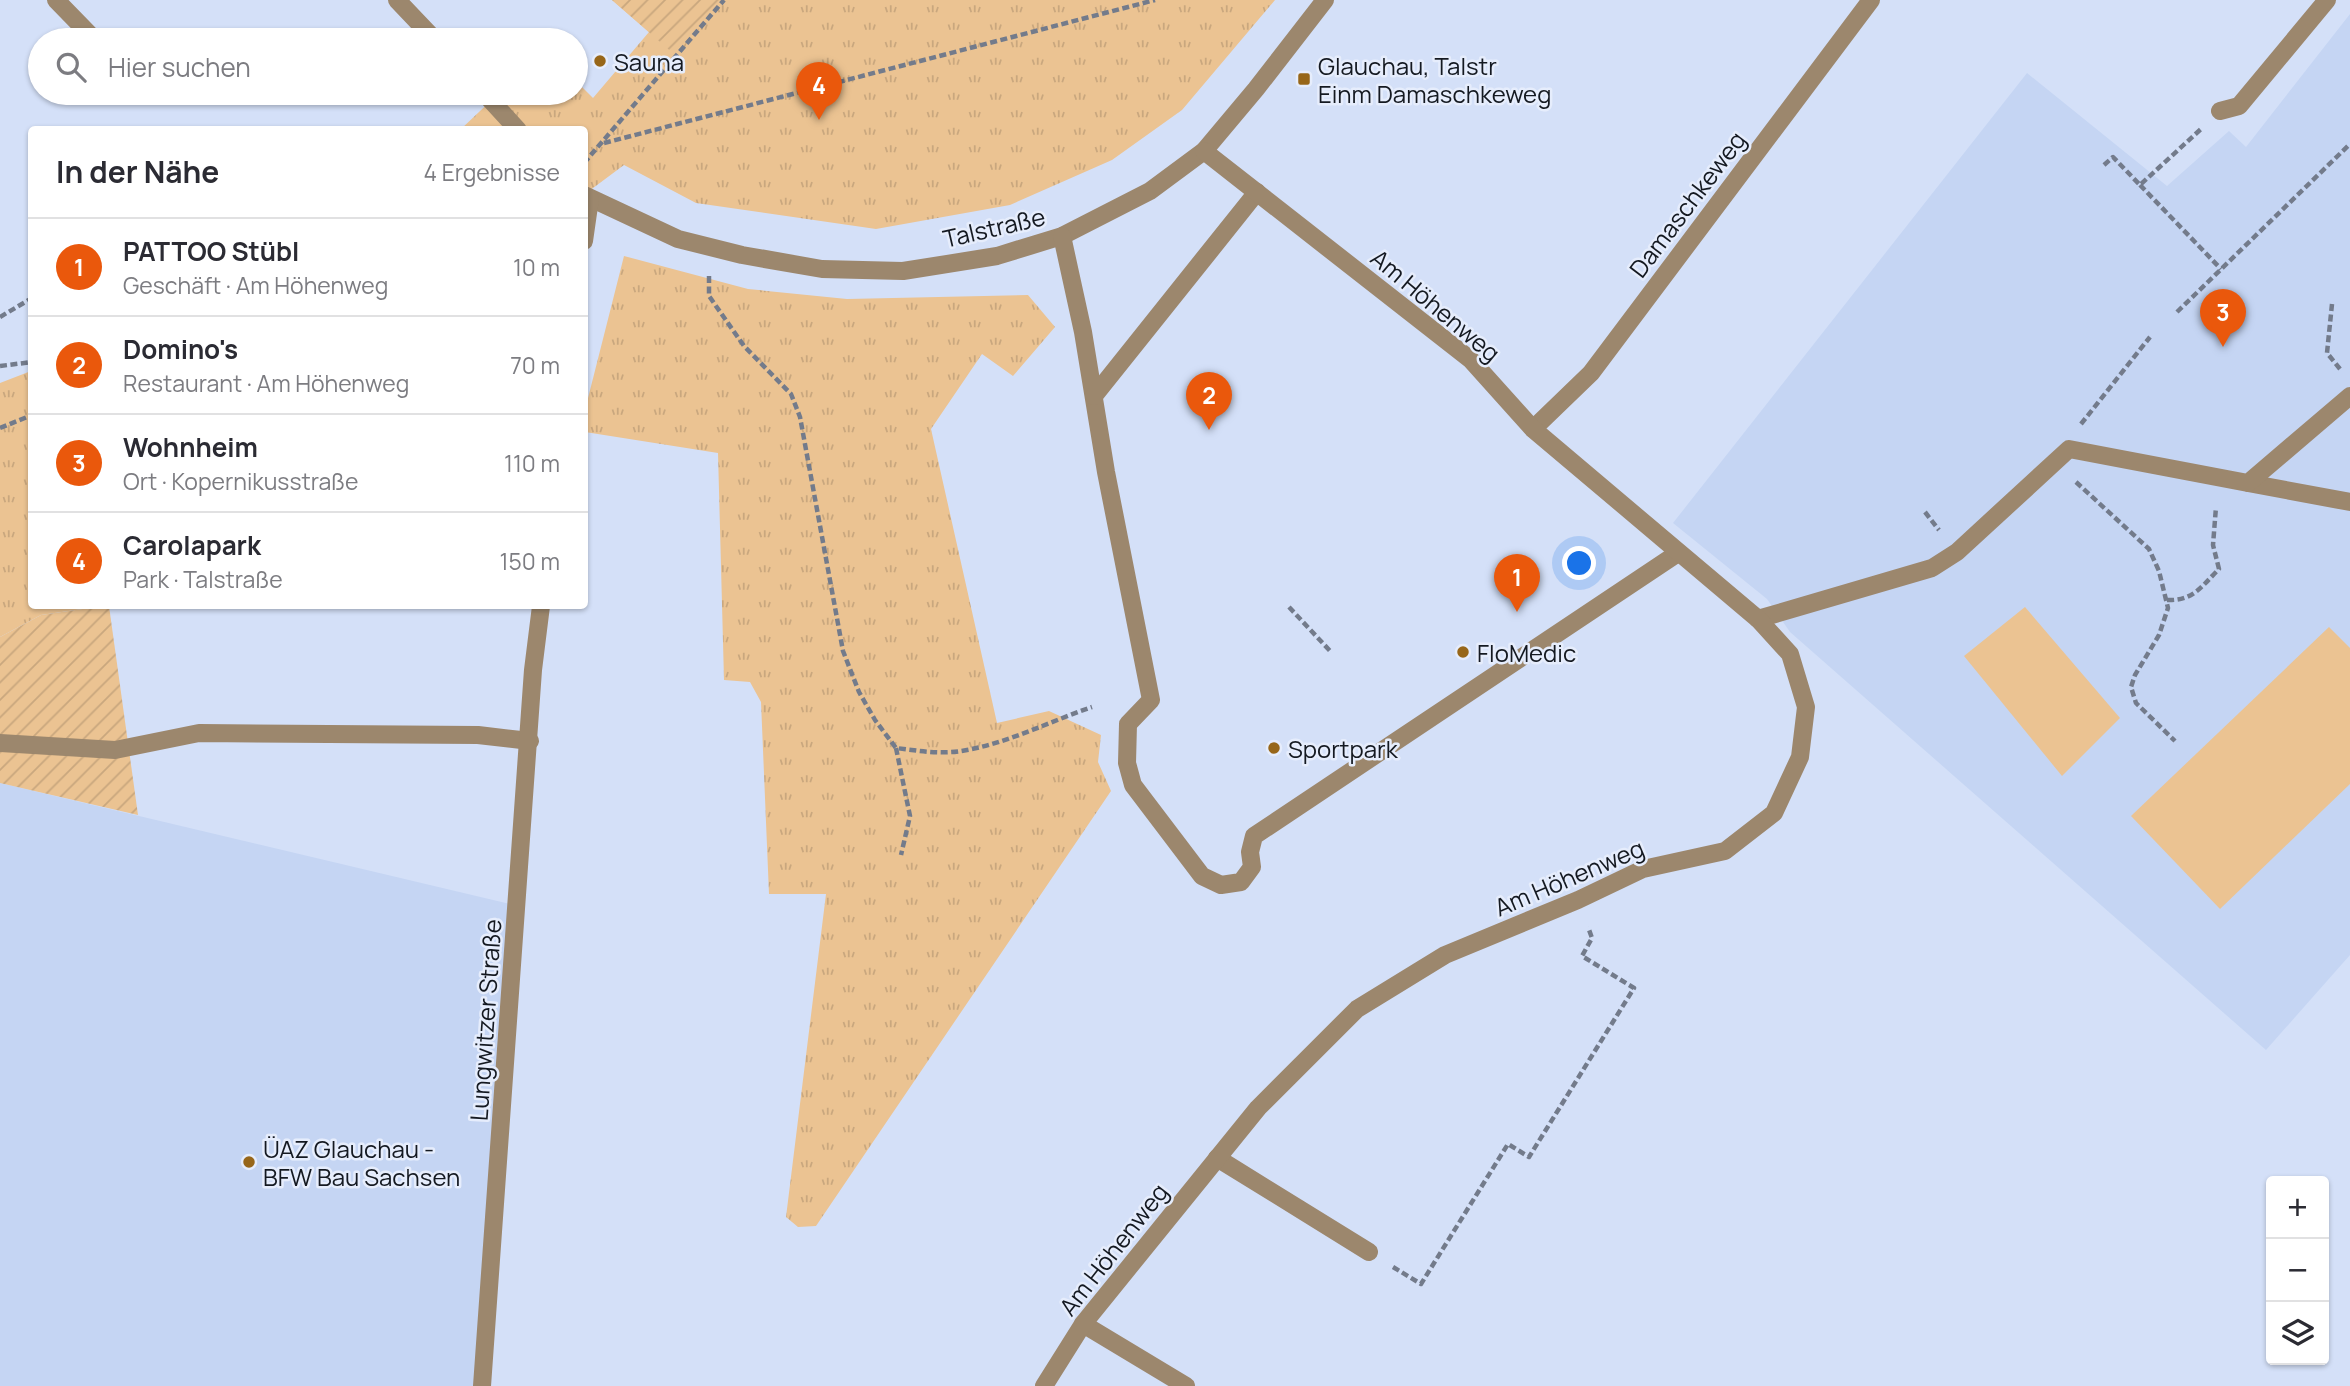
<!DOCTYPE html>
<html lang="de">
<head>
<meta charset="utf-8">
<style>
	body { margin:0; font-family:Manrope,sans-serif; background:#f7f7f7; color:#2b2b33 }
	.controls { position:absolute; right:21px; bottom:21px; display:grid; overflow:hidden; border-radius:7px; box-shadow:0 2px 5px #0004 }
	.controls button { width:63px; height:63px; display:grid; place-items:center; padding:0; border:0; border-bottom:2px solid #e1e1e2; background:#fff; color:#2b2b33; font:35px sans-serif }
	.you { position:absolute; left:1580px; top:564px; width:24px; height:24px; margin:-18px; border:5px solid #fff; border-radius:50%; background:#1a73e8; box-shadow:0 0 0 10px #1a73e833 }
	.badge { display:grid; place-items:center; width:46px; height:46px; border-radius:50%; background:#ea580c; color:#fff; font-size:23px; font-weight:700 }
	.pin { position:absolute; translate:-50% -58px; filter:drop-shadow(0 2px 4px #0008) }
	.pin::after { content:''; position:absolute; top:37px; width:24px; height:21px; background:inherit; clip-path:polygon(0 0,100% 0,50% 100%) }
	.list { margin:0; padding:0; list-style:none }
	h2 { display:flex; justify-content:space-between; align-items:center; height:91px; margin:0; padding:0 28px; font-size:30px }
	h2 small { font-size:23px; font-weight:400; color:#7c7c81 }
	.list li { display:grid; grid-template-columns:46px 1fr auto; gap:21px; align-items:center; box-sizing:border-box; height:98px; padding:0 28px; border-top:2px solid #e1e1e2 }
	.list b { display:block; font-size:26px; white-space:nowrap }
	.list p { margin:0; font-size:23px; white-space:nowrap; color:#7c7c81 }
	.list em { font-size:23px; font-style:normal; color:#7c7c81 }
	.icon { flex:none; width:38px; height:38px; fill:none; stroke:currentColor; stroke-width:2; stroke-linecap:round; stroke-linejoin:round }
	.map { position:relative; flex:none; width:2350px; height:1386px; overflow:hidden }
	.search { position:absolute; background:#fff; box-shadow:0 2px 5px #0004; left:28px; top:28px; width:560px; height:77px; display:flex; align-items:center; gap:18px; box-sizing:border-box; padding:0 24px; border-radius:38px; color:#7c7c81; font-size:26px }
	.panel { position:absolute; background:#fff; box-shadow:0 2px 5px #0004; left:28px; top:126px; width:560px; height:483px; border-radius:7px }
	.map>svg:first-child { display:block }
</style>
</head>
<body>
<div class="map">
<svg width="2350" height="1386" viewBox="0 0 2350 1386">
	<defs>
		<pattern id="park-tufts" width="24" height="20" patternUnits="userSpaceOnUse" patternTransform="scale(1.75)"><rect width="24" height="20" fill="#ebc392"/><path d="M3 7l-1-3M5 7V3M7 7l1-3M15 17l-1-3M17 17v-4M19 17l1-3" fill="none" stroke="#c9a77e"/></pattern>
		<pattern id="garden-furrows" width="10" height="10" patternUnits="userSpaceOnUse" patternTransform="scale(1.75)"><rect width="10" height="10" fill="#ebc392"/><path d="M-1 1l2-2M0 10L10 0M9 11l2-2" fill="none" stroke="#c9a77e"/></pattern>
	</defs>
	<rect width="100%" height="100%" fill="#d4e0f8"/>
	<g fill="#c5d5f3">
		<polygon points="2350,14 2350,955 2266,1050 1790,632 1767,599 1673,523 2027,73 2167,186 2229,131 2246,147"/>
		<polygon points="0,783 518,906 482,1386 0,1386"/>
	</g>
	<g fill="url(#park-tufts)">
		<polygon points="612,0 1275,0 1182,110 1112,160 1010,205 876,229 696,203 624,165 585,194 584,130 460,130 499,93 576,93 576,81 593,98 649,32"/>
		<polygon points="624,256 748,289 847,299 1028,295 1055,327 1013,376 982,354 931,429 997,723 1049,711 1101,735 1098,762 1111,791 816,1226 798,1227 786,1217 826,894 769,894 761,702 750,682 724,680 718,453 585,432 585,410"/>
		<polygon points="31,371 32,606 103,606 41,615 0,637 0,383"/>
	</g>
	<g fill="url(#garden-furrows)">
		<polygon points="612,0 724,0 675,55"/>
		<polygon points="103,606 109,606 138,815 0,783 0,637 41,615"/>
	</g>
	<g fill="#ebc392">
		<polygon points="2025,607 2120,718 2062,776 1964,656"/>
		<polygon points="2329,627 2350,648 2350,784 2220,909 2131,816"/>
	</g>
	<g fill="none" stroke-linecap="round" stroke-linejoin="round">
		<g stroke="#737b8b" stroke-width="4.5" stroke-dasharray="7 3.5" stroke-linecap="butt">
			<polyline points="604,143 1155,0"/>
			<polyline points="584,163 724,0"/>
			<polyline points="2104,165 2113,157 2140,185 2201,129"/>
			<polyline points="2140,185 2221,269"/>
			<path d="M709 276V296L744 346 791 394 800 417 843 651 859 692 875 720 896 748C920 751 943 755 967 750 1010 742 1051 721 1092 707"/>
			<polyline points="2332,304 2327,353 2340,369"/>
			<polyline points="2177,312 2350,144"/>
			<polyline points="0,317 32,298"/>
			<polyline points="0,366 32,362"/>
			<polyline points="2081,424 2150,337"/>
			<polyline points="0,428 32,415"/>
			<polyline points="2076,482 2149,549 2159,571 2168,608 2159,635 2135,675 2131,687 2136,703 2175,741"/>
			<polyline points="1925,512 1939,530"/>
			<path d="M2167 600C2193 601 2201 587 2219 569L2213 545 2216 507"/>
			<polyline points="1289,607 1332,653"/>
			<polyline points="896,748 910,816 901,855"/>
			<polyline points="1393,1267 1421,1284 1508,1144 1529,1157 1634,988 1582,956 1592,938 1588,927"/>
		</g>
		<g stroke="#9c876d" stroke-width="18">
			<polyline points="56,0 95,40"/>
			<polyline points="397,0 435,40"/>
			<polyline points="484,93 518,130"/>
			<polyline points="2220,111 2239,106 2327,0"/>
			<polyline points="584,195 678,239 742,255 822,269 903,271 997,256 1062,236 1150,191 1204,151 1256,89 1325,0"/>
			<polyline points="1062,236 1083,332 1106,472 1151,700 1128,724 1127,763 1133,785 1202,876 1221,885 1241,882 1252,867 1250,852 1254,836 1678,553"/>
			<polyline points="584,241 590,199"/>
			<polyline points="1094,396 1257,192"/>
			<polyline points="1533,429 1591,373 1871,0"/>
			<polyline points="2248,483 2350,502"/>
			<polyline points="1758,619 1932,568 1957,552 2069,449 2248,483 2350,396"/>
			<polyline points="0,743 115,750 199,733 478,735 530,741"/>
			<polyline points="1217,1158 1369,1252"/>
			<polyline points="1083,1324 1186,1386"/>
			<polyline points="482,1386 533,670 541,606"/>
			<polyline points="1044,1386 1083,1324 1258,1108 1357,1009 1445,955 1578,900 1643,869 1725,851 1774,813 1800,757 1806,707 1790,654 1758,619 1533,429 1471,360 1204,151"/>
		</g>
	</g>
	<g fill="#976619" stroke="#e6edfc" stroke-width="2.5">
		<circle cx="600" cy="61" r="7"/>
		<rect x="1297" y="72" width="14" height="14" rx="3.5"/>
		<circle cx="1463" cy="652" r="7"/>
		<circle cx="1274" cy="748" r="7"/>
		<circle cx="249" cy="1162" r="7"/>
	</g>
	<g text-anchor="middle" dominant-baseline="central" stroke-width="5" stroke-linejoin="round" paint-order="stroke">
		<g font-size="24" fill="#141921" stroke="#e6edfc" text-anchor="start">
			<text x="614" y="61">Sauna</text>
			<text x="1318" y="65">Glauchau, Talstr<tspan x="1318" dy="28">Einm Damaschkeweg</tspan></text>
			<text x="1477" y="652">FloMedic</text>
			<text x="1288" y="748">Sportpark</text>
			<text x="263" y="1148">ÜAZ Glauchau -<tspan x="263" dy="28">BFW Bau Sachsen</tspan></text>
		</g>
		<g font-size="24" fill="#141921" stroke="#e6edfc">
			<text transform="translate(1687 204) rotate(-53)">Damaschkeweg</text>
			<text transform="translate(994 227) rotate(-13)">Talstraße</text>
			<text transform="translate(1436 305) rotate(40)">Am Höhenweg</text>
			<text transform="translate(1569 877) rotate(-23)">Am Höhenweg</text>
			<text transform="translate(485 1020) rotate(-86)">Lungwitzer Straße</text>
			<text transform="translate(1113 1249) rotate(-52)">Am Höhenweg</text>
		</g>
	</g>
</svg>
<div class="controls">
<button>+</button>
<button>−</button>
<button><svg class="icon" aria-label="layers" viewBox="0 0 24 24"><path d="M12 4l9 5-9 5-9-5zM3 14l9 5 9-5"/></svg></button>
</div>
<div class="you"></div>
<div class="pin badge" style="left:1517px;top:612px">1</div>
<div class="pin badge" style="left:1209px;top:430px">2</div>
<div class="pin badge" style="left:2223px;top:347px">3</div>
<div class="pin badge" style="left:819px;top:120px">4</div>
<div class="search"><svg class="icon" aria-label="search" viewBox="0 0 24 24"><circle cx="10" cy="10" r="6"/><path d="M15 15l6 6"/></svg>Hier suchen</div>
<section class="panel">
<h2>In der Nähe<small>4 Ergebnisse</small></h2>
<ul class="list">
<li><span class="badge">1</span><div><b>PATTOO Stübl</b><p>Geschäft · Am Höhenweg</p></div><em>10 m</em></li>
<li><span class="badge">2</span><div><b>Domino's</b><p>Restaurant · Am Höhenweg</p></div><em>70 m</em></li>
<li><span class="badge">3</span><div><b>Wohnheim</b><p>Ort · Kopernikusstraße</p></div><em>110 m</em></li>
<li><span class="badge">4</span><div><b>Carolapark</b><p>Park · Talstraße</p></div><em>150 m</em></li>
</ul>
</section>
</div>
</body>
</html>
